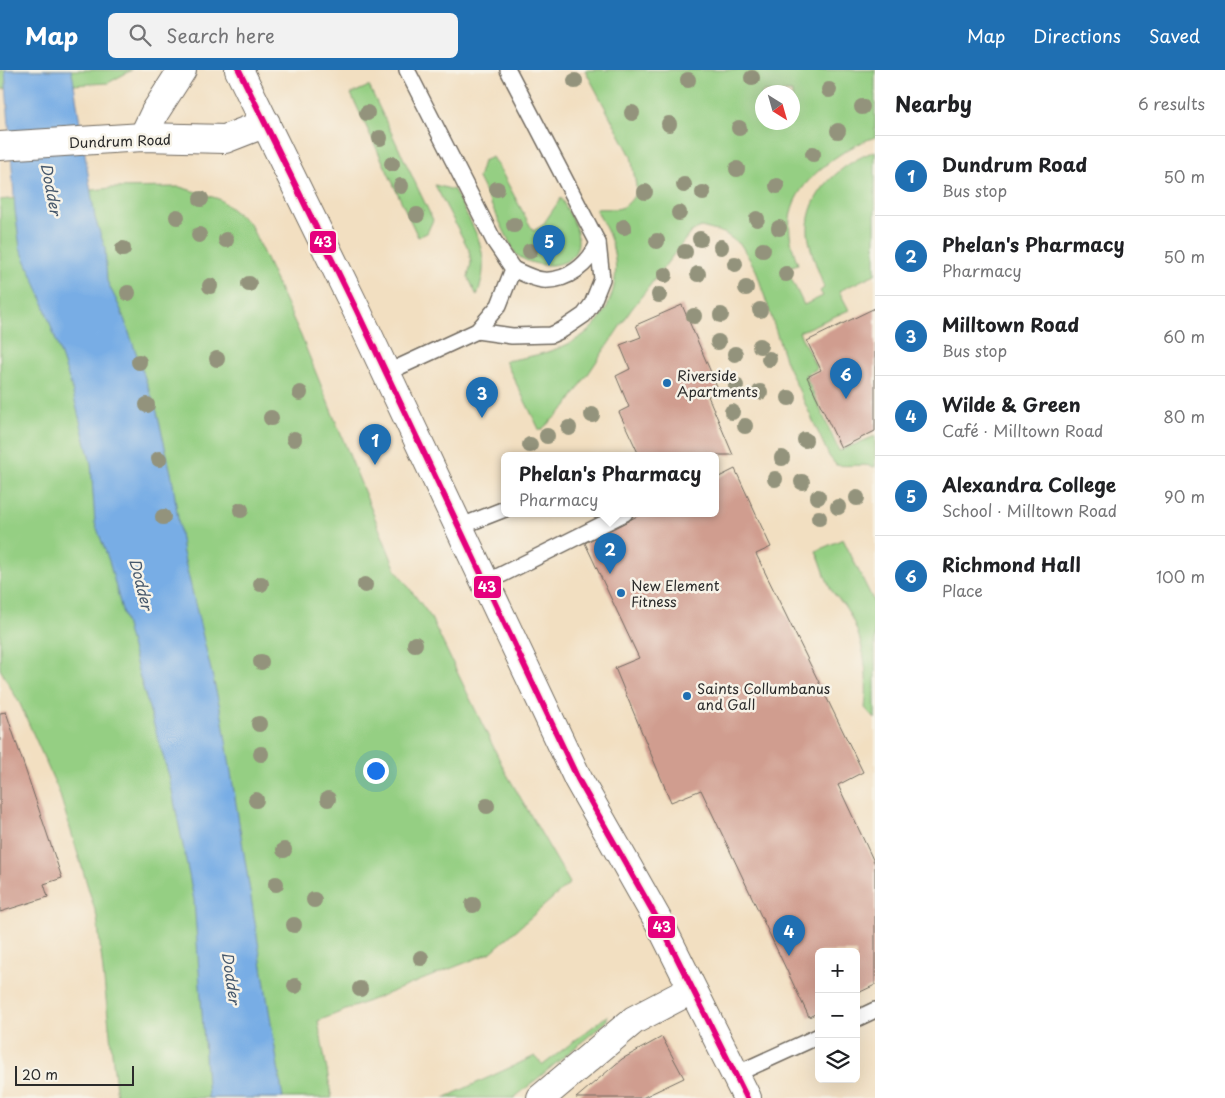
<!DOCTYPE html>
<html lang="en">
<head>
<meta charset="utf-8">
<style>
	body { margin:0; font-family:"Playpen Sans",sans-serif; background:#f2f2f2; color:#202124 }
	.controls { position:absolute; right:15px; bottom:15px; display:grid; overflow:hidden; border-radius:8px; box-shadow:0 5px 20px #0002 }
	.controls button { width:45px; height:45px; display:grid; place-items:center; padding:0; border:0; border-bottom:1px solid #e0e0e0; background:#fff; color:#202124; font:25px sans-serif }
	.compass { position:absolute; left:755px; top:15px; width:45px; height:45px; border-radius:50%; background:#fff; box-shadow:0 5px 20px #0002; rotate:143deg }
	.scale { position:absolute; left:15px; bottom:12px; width:119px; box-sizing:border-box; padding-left:5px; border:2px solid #2b2b2b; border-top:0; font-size:14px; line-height:18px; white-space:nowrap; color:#2b2b2b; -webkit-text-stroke:4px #f7f3e8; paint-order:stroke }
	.you { position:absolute; left:375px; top:700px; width:18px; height:18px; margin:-12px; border:4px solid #fff; border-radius:50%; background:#1a73e8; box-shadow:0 0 0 8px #1a73e833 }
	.badge { display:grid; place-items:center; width:32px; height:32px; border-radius:50%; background:#1f6fb2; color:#fff; font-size:16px; font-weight:700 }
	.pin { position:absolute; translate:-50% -41px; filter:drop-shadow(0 1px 2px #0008) }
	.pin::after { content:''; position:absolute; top:26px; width:18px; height:15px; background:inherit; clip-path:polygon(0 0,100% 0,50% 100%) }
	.popup { position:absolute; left:501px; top:382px; width:218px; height:65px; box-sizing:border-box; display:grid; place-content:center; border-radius:8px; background:#fff; filter:drop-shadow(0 1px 4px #0005); font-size:16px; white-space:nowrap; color:#757577 }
	.popup b { font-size:19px; color:#202124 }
	.popup::after { content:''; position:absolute; left:50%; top:100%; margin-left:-10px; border:10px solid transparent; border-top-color:#fff }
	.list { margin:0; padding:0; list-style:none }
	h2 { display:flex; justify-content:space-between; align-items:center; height:65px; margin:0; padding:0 20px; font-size:21px }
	h2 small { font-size:16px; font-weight:400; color:#757577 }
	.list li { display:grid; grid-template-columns:32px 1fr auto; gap:15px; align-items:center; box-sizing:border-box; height:80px; padding:0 20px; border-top:1px solid #e0e0e0 }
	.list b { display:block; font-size:19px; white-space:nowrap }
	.list p { margin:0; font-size:16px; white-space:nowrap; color:#757577 }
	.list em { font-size:16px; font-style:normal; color:#757577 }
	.icon { flex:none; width:28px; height:28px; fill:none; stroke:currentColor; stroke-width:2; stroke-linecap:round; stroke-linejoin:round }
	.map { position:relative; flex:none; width:875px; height:1028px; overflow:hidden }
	header { display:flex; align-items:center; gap:30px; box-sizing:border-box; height:70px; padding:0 25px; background:#1f6fb2; color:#fff }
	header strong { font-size:24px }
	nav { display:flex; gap:28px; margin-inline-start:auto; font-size:18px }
	.search { width:350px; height:45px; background:#f2f2f2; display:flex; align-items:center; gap:12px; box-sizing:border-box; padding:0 18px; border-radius:8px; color:#757577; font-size:19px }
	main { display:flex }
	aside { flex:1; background:#fff }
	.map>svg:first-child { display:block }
</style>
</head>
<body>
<header>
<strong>Map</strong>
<div class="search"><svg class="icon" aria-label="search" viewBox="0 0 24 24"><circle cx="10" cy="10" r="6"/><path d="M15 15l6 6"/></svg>Search here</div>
<nav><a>Map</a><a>Directions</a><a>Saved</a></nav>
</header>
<main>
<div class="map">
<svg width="875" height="1028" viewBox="0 0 875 1028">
	<rect width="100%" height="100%" fill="#f7f3e8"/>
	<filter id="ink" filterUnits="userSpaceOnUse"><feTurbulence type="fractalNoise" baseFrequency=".02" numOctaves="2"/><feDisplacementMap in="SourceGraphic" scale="10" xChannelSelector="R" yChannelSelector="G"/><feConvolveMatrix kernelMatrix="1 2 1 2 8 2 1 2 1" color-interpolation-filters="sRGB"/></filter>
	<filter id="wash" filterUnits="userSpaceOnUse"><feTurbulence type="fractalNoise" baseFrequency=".0096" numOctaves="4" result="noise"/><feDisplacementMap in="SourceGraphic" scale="20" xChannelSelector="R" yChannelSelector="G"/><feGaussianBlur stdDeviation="1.12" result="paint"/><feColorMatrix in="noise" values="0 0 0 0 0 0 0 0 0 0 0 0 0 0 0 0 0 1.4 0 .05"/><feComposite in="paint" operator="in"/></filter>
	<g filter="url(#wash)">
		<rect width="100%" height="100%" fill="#f2dfc1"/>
		<g fill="#95cf83" stroke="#607d57" fill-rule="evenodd">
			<polygon points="0,0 132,0 108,13 0,19"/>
			<path d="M585 0H875V67C858 73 842 82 828 93 791 122 780 149 798 194L786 198 804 235 823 226 820 221 824 218C819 201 809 180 808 162 806 123 842 93 875 81V204L839 221 849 240 799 262 817 299 805 305 839 381 875 366V397C862 393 849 397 836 395L829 386 786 292 756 200 741 175 724 163 701 157 691 162 631 240 566 337 540 361 505 291C548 284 595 274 611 227 617 209 617 193 612 174 609 162 601 150 596 139 619 137 621 145 637 122L631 86ZM762 22H792V52H762Z"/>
			<polygon points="369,16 433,150 427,163 418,167 351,24"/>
			<path d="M492 87 501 101 533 161 542 156 561 128C568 142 582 161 577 178 570 203 528 197 515 183L478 108 483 91Z"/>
			<path d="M435 115 454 120C473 159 494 182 477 226L468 207 471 193 469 180Z"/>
			<polygon points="180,117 219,129 250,154 301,266 396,500 430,546 505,701 570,813 490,883 318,951 332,1028 117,1028 97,847 59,722 20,634 0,599 0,130 111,118"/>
			<path d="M843 469 875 534V649L865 638C869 605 864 567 846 538 842 531 833 525 830 517 824 505 822 493 816 481Z"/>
			<polygon points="608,945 606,952 514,1028 444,1028 535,986 543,995"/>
		</g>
		<polygon fill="#78ade5" stroke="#526c88" points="5,0 71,0 73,8 95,148 105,178 107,211 121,240 157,342 172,407 183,483 222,646 283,1028 208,1028 194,830 169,706 138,601 109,491 95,453 91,394 70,312 39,221 20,178 15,140"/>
		<g id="blocks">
			<g fill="#d09d8f">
				<polygon points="682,235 719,321 708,326 733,385 639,385 619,342 629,337 616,306 630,299 620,275 641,267 636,255"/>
				<polygon points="875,238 875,361 841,378 807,307 821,300 807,271"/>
				<polygon points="735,399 771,477 756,484 863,702 838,715 875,794 875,915 856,924 856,882 819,882 819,942 809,947 701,720 671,732 615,598 639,588 585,473 643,443 715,443 715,409"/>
				<polygon points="6,642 62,808 44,814 48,827 0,842 0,643"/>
				<polygon points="662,967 684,1008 642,1028 576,1028 622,989"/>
			</g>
		</g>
	</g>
	<g filter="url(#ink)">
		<use href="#blocks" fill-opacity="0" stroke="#716a60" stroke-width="1"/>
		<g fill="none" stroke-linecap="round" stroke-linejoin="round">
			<defs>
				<g id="lane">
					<path d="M513 199C522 203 533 209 543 210 567 212 589 194 598 173"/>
					<polyline points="477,261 512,266 551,265 562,260 584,245 592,234 602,209 598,173 508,0"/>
					<polyline points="386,303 477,261 499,235 513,199 494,171 407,0"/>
					<polyline points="459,457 505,439"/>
					<polyline points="485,513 625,443"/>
					<polyline points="856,949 875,940"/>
					<polyline points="736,1004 819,966"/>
				</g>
				<polyline id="street" points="541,1028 634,950 691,920"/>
				<g id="secondary">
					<polyline points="239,0 356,239 578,709 660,854 747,1028"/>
					<polyline points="143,67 155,42 182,0"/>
					<polyline points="0,76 143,67 225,69 266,53"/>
				</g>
			</defs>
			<use href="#lane" stroke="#716a60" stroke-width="18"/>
			<use href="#street" stroke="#716a60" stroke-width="30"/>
			<use href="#secondary" stroke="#716a60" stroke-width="30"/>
			<use href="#lane" stroke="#fff" stroke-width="15"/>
			<use href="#street" stroke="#fff" stroke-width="28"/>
			<use href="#secondary" stroke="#fff" stroke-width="28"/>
			<defs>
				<polyline id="bus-1" points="239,0 356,239 578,709 660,854 747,1028"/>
			</defs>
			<use href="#bus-1" stroke="#f7f3e8" stroke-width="10"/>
			<use href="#bus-1" stroke="#e5007d" stroke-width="6"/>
		</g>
		<g fill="#93937b">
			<circle cx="752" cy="8" r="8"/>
			<circle cx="688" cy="10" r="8"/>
			<circle cx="575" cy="11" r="8"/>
			<circle cx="829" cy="20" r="8"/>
			<circle cx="862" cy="37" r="8"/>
			<circle cx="367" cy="43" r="8"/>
			<circle cx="632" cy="43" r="8"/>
			<circle cx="669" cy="54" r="8"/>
			<circle cx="739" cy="58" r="8"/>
			<circle cx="838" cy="61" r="8"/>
			<circle cx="380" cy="68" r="8"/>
			<circle cx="813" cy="84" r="8"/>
			<circle cx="392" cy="94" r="8"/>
			<circle cx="737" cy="99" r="8"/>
			<circle cx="684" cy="115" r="8"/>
			<circle cx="401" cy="116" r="8"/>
			<circle cx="777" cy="116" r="8"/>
			<circle cx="497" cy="119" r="8"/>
			<circle cx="645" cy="122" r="8"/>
			<circle cx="703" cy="123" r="8"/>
			<circle cx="201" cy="129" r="8"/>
			<circle cx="679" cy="143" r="8"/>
			<circle cx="417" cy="145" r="8"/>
			<circle cx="177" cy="147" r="8"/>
			<circle cx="757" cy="149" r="8"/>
			<circle cx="514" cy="155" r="8"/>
			<circle cx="624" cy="157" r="8"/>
			<circle cx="779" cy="158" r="8"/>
			<circle cx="199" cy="165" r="8"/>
			<circle cx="700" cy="169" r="8"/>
			<circle cx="226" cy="170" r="8"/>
			<circle cx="556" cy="170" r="8"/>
			<circle cx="657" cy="171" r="8"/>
			<circle cx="721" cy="177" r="8"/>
			<circle cx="123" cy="179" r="8"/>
			<circle cx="763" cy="180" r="8"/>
			<circle cx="530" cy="181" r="8"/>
			<circle cx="685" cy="182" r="8"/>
			<circle cx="735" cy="194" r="8"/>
			<circle cx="698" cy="204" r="8"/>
			<circle cx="786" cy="204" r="8"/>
			<circle cx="665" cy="205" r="8"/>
			<circle cx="249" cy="214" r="8"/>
			<circle cx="210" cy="216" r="8"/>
			<circle cx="746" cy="218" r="8"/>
			<circle cx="128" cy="223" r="8"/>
			<circle cx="659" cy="225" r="8"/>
			<circle cx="760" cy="240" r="8"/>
			<circle cx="721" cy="245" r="8"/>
			<circle cx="694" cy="246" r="8"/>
			<circle cx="718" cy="272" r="8"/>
			<circle cx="760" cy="276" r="8"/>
			<circle cx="735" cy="284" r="8"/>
			<circle cx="217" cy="289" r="8"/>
			<circle cx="769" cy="289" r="8"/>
			<circle cx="139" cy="292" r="8"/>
			<circle cx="736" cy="316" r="8"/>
			<circle cx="760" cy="322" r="8"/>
			<circle cx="300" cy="323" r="8"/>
			<circle cx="789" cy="328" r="8"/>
			<circle cx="147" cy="335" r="8"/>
			<circle cx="732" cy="342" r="8"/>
			<circle cx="592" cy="345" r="8"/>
			<circle cx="271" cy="348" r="8"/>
			<circle cx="745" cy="356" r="8"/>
			<circle cx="569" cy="358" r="8"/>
			<circle cx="547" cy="366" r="8"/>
			<circle cx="294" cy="369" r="8"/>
			<circle cx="805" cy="370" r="8"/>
			<circle cx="530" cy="375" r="8"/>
			<circle cx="782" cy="388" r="8"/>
			<circle cx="159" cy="389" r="8"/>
			<circle cx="775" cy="409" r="8"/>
			<circle cx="802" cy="412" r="8"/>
			<circle cx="818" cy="427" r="8"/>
			<circle cx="857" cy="428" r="8"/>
			<circle cx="838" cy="437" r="8"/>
			<circle cx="241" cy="440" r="8"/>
			<circle cx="163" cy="447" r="8"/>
			<circle cx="819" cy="448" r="8"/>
			<circle cx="261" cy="514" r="8"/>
			<circle cx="365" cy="515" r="8"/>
			<circle cx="415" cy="574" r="8"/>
			<circle cx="261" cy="592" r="8"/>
			<circle cx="259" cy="654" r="8"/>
			<circle cx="261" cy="684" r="8"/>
			<circle cx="328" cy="729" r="8"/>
			<circle cx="256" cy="730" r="8"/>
			<circle cx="487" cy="736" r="8"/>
			<circle cx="284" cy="780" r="8"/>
			<circle cx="276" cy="814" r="8"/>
			<circle cx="314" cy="830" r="8"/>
			<circle cx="473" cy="835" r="8"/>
			<circle cx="294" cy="855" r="8"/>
			<circle cx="421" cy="888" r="8"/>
			<circle cx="295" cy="916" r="8"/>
			<circle cx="360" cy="919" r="8"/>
		</g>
	</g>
	<g fill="#1f6fb2" stroke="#f7f3e8" stroke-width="2">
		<circle cx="667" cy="313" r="5"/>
		<circle cx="621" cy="523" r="5"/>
		<circle cx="687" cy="626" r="5"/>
	</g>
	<g text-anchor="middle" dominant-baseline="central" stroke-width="5" stroke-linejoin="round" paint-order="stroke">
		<g font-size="14" fill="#2b2b2b" stroke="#f7f3e8">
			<text transform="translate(120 71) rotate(-2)">Dundrum Road</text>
		</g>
		<g font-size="14" fill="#2b2b2b" stroke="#f7f3e8" text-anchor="start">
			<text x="677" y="305">Riverside<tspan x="677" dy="16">Apartments</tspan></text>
			<text x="631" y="515">New Element<tspan x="631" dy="16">Fitness</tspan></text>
			<text x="697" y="618">Saints Collumbanus<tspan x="697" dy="16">and Gall</tspan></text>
		</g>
		<g font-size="15" font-style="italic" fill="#46586c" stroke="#f7f3e8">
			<text transform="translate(52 119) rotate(79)">Dodder</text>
			<text transform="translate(142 514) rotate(76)">Dodder</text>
			<text transform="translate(232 908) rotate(82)">Dodder</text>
		</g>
	</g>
	<g stroke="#f7f3e8" stroke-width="2">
		<rect x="309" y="160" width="28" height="24" rx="5" fill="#e5007d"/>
		<rect x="473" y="505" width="29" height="24" rx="5" fill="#e5007d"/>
		<rect x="647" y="845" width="29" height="24" rx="5" fill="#e5007d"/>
	</g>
	<g font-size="14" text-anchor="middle" font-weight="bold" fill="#fff">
		<text x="323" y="177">43</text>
		<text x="487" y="522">43</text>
		<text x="662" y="862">43</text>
	</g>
</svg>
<div class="controls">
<button>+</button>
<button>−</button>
<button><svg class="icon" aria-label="layers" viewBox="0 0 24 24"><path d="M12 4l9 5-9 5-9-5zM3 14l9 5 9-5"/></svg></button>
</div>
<svg class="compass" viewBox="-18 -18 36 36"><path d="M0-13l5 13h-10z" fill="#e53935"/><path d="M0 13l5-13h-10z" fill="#757577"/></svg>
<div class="scale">20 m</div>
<div class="you"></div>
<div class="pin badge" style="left:375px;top:395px">1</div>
<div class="pin badge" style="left:610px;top:504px">2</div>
<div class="popup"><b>Phelan's Pharmacy</b>Pharmacy</div>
<div class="pin badge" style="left:482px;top:348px">3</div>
<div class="pin badge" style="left:789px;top:886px">4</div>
<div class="pin badge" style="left:549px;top:196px">5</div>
<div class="pin badge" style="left:846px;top:329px">6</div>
</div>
<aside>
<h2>Nearby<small>6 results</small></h2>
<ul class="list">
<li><span class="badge">1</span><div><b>Dundrum Road</b><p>Bus stop</p></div><em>50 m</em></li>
<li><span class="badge">2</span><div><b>Phelan's Pharmacy</b><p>Pharmacy</p></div><em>50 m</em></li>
<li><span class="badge">3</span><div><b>Milltown Road</b><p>Bus stop</p></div><em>60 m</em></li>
<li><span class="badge">4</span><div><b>Wilde &amp; Green</b><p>Café · Milltown Road</p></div><em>80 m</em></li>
<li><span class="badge">5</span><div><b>Alexandra College</b><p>School · Milltown Road</p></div><em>90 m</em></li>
<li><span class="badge">6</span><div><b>Richmond Hall</b><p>Place</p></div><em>100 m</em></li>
</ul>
</aside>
</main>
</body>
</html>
